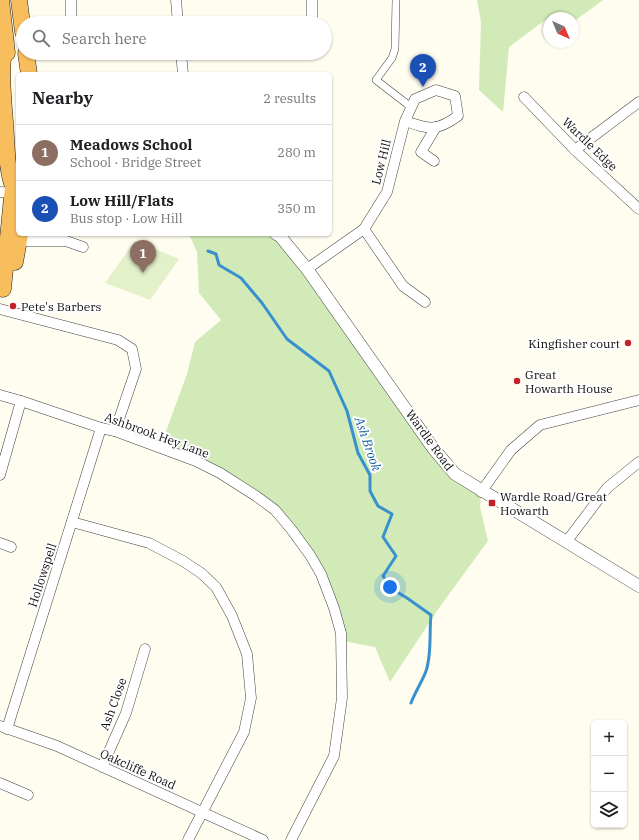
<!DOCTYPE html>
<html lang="en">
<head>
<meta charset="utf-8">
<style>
	body { margin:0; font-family:"IBM Plex Serif",serif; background:#f6f6f6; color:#202124 }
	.controls { position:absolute; right:12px; bottom:12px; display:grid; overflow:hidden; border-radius:6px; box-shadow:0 1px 3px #0004 }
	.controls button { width:36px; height:36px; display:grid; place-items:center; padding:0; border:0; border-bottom:1px solid #e0e0e0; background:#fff; color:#202124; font:20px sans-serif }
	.compass { position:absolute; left:543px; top:12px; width:36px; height:36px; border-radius:50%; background:#fff; box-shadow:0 1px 3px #0004; rotate:136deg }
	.you { position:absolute; left:390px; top:587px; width:14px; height:14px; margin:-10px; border:3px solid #fff; border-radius:50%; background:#1a73e8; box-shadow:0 0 0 6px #1a73e833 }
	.badge { display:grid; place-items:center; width:26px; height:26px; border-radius:50%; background:#c12328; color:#fff; font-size:13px; font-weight:700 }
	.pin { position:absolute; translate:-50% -33px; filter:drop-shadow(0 1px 2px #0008) }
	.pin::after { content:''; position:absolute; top:21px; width:14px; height:12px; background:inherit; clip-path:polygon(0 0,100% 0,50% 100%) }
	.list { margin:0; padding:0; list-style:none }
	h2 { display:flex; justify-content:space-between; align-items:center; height:52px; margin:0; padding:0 16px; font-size:17px }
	h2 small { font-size:13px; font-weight:400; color:#757577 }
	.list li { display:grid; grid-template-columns:26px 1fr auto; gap:12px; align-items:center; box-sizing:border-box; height:56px; padding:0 16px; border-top:1px solid #e0e0e0 }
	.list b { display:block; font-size:15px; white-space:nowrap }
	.list p { margin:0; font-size:13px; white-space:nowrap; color:#757577 }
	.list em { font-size:13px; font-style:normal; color:#757577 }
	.icon { flex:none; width:22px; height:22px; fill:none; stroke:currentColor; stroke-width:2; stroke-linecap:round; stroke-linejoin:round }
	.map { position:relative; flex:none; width:639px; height:840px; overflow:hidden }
	.search { position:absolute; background:#fff; box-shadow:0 1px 3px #0004; left:16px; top:16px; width:316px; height:44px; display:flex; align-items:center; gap:10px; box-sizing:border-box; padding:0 14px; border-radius:22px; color:#757577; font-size:15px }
	.panel { position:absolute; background:#fff; box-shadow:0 1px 3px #0004; left:16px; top:72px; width:316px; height:164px; border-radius:6px }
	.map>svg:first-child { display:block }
</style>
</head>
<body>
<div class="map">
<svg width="639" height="840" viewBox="0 0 639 840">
	<rect width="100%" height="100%" fill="#fffcf0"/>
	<g fill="#d1eab8">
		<polygon points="477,0 603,0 573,22 573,18 549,18 549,24 545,20 509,47 503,112 479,90 481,22"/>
		<polygon points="189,234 268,234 278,239 306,271 429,450 481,495 480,507 488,541 441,605 390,682 375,647 343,641 337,607 275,508 161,445 187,374 195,342 221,320 199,293 197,252"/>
	</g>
	<polygon fill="#e3f1ca" points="135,241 179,259 150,300 105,283"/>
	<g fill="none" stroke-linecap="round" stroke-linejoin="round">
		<path stroke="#3990cf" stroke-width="3" d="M208 251 216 254 219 265 241 278 262 303 287 339 329 371 347 411 358 453 370 475V491L378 506 392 514 383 537 396 556 383 576 392 589 407 598 431 615C429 633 432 654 426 671 422 682 415 692 411 703"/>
		<defs>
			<polyline id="pedestrian" points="396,0 395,49 392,58 376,80 411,107"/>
			<g id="minor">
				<polyline points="71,0 71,23"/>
				<polyline points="176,0 178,23"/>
				<polyline points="312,23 312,0"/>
				<polyline points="181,53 183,74"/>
				<polyline points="181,54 200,53"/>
				<polyline points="524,97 575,150 639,209"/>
				<polyline points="575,150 639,102"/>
				<polyline points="434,161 421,152 436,127"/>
				<polyline points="0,192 18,193"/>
				<polyline points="364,229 403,286 425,302"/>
				<polyline points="19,241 66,241 83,247"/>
				<path d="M307 269 364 229 387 192 405 121 415 99 436 90 455 96 458 116C436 132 429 129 405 121"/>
				<polyline points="0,309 118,340 132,349 136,369 115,431"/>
				<polyline points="0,395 21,401 101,428 115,431 196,461 220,473 256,496 275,510 291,529 310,555 321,574 334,608 341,633 342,698 334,756 291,840"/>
				<polyline points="0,475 21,401"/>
				<polyline points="481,492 511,450 540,425 639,400"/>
				<polyline points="72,522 149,543 183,561 201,573 216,587 232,616 247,654 251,698 244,732 188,840"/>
				<polyline points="567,541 607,488 639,462"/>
				<polyline points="0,543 11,547"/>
				<polyline points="0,726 57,746 263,840"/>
				<polyline points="7,729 101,428"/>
				<polyline points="102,767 126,713 145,649"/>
				<polyline points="0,783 28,795"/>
			</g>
			<polyline id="tertiary" points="276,234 280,236 307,269 433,448 455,474 639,586"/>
			<g id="trunk">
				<polyline points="1,0 7,53"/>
				<polyline points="19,0 23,32"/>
				<polyline points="26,53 29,74"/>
				<polyline points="15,262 20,234"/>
				<path d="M3 289 13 187C6 166 7 145 5 122 3 96 0 68 5 42"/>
			</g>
		</defs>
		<use href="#pedestrian" stroke="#414141" stroke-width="8"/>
		<use href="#minor" stroke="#414141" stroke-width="11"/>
		<use href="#tertiary" stroke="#414141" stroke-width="13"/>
		<use href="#trunk" stroke="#1f1f1f" stroke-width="17"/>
		<use href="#pedestrian" stroke="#fff" stroke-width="7"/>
		<use href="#minor" stroke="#fff" stroke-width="10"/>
		<use href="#tertiary" stroke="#fff" stroke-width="12"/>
		<use href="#trunk" stroke="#f8be5d" stroke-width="16"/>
	</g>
	<g fill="#c12328" stroke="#fff" stroke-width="1.5">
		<circle cx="13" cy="306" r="4"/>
		<circle cx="628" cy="343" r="4"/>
		<circle cx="517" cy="381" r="4"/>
		<rect x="488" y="499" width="8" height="8" rx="2"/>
	</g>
	<g text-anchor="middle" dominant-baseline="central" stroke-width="4" stroke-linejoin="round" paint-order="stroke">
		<g font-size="12" fill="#0e0e0e" stroke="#fff">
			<text transform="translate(590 144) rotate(44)">Wardle Edge</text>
			<text transform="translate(381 162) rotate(-76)">Low Hill</text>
			<text transform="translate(157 435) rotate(20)">Ashbrook Hey Lane</text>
			<text transform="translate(430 440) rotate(54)">Wardle Road</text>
			<text transform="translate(42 575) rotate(-72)">Hollowspell</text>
			<text transform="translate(113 704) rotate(-70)">Ash Close</text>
			<text transform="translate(138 769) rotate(24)">Oakcliffe Road</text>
		</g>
		<g font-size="12" fill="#0e0e0e" stroke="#fff" text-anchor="start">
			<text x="21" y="306">Pete's Barbers</text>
			<text x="620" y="343" text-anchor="end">Kingfisher court</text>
			<text x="525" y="374">Great<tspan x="525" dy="14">Howarth House</tspan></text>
			<text x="500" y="496">Wardle Road/Great<tspan x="500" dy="14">Howarth</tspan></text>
		</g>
		<g font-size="13" font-style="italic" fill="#1562a3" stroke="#fff">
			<text transform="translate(368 444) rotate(71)">Ash Brook</text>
		</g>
	</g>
</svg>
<div class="controls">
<button>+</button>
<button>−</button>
<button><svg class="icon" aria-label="layers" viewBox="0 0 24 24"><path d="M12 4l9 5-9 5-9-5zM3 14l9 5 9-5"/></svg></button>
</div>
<svg class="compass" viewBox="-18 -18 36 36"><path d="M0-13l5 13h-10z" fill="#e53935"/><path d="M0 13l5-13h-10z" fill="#757577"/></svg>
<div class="you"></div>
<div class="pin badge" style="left:143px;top:273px;background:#8d6e63">1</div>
<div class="pin badge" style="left:423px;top:87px;background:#1a4fb4">2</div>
<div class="search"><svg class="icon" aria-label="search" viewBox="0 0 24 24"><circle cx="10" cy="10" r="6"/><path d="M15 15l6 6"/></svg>Search here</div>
<section class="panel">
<h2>Nearby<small>2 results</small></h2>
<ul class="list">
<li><span class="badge" style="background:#8d6e63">1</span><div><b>Meadows School</b><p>School · Bridge Street</p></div><em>280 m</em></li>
<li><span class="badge" style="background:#1a4fb4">2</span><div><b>Low Hill/Flats</b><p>Bus stop · Low Hill</p></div><em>350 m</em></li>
</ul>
</section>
</div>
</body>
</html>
